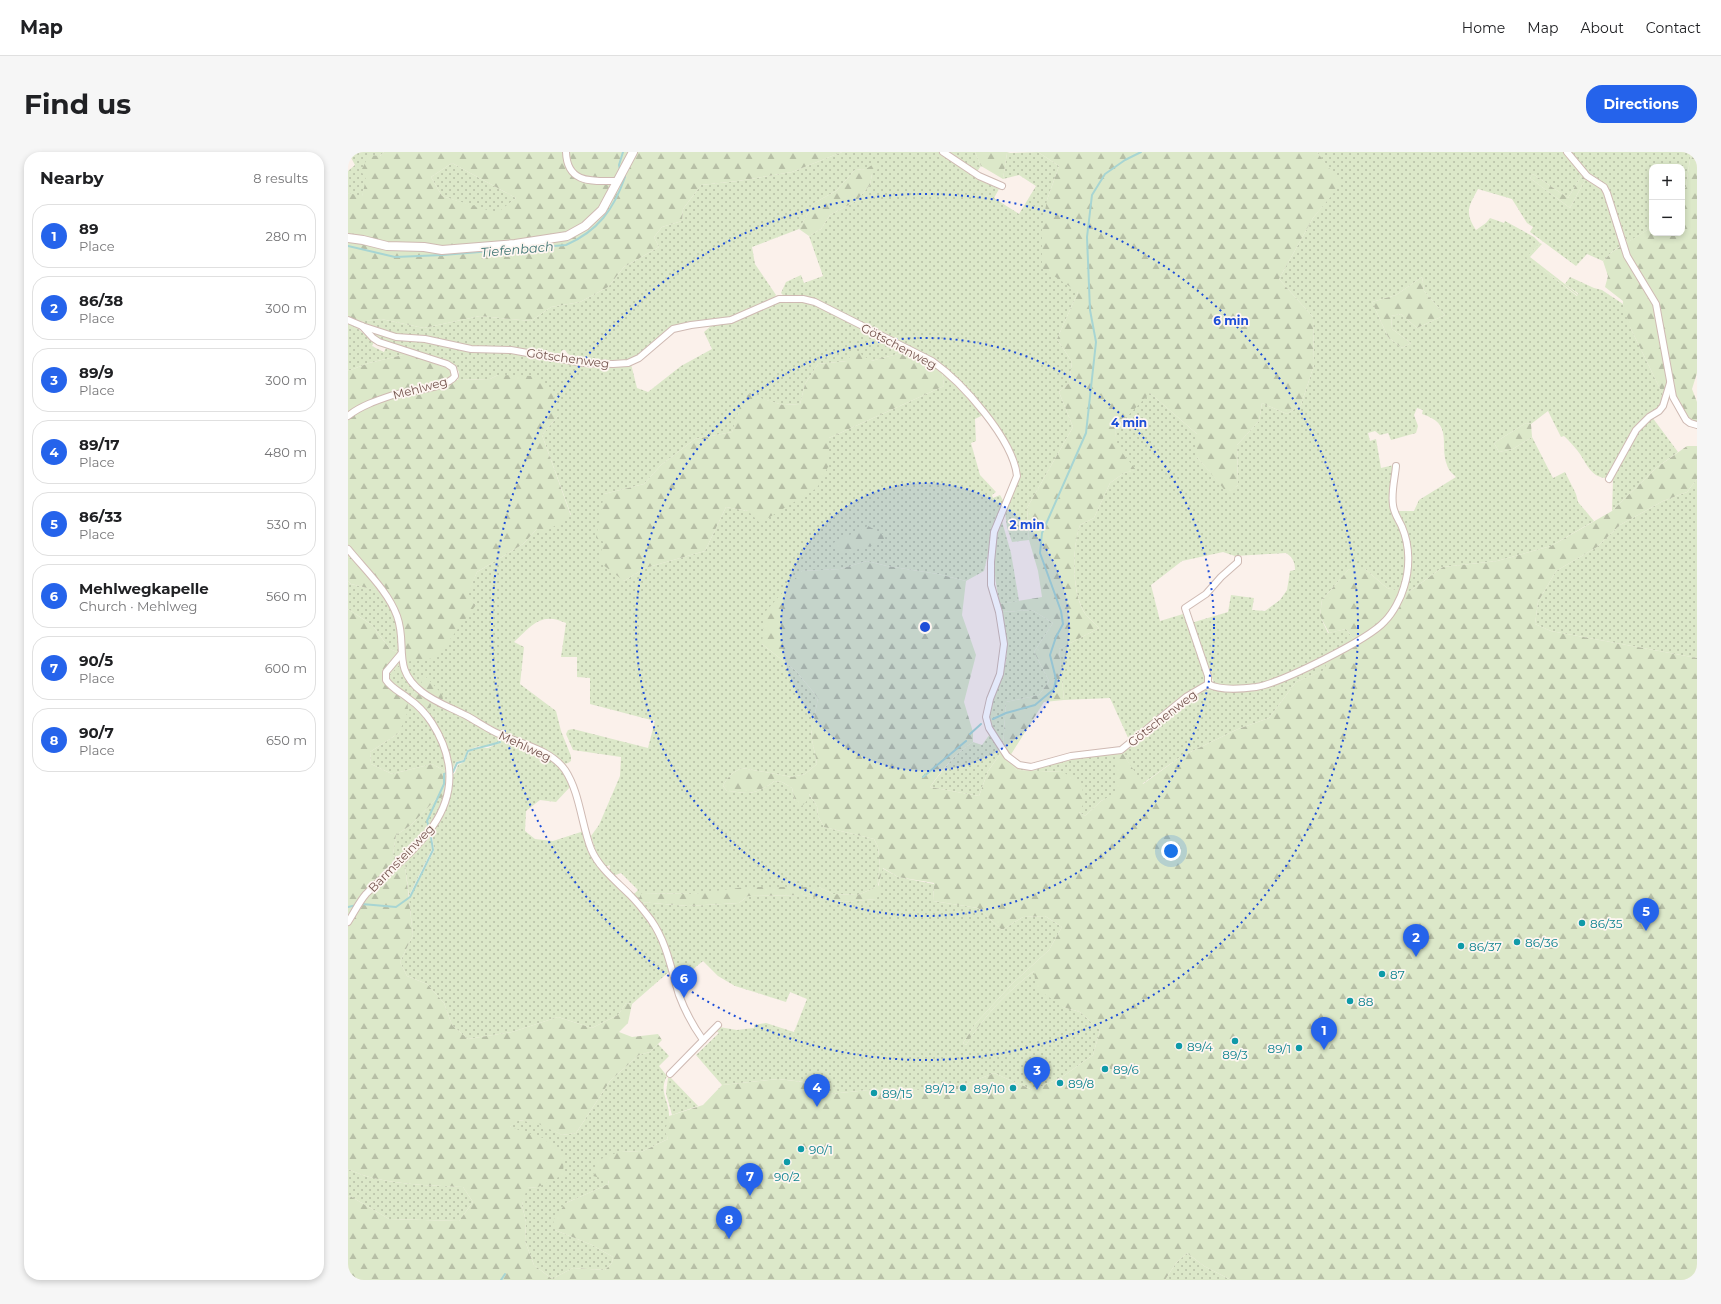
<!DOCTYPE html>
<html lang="en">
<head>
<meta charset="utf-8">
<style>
	body { margin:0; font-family:Montserrat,sans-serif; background:#f6f6f6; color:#202124 }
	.controls { position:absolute; right:12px; top:12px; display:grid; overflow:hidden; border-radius:8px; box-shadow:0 2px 6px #0003 }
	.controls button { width:36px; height:36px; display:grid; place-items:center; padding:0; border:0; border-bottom:1px solid #e0e0e0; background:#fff; color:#202124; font:20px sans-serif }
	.you { position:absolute; left:823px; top:699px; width:14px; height:14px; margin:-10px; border:3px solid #fff; border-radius:50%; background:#1a73e8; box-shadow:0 0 0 6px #1a73e833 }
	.badge { display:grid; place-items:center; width:26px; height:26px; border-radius:50%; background:#2563eb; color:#fff; font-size:13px; font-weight:700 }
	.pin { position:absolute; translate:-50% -33px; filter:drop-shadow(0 1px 2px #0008) }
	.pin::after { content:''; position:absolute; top:21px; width:14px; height:12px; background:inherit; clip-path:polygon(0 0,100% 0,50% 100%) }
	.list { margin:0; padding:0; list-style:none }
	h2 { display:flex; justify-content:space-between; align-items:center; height:52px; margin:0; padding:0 16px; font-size:17px }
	h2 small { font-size:13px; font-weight:400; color:#757577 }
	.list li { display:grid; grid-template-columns:26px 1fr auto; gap:12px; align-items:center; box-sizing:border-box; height:64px; margin:0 8px 8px; padding:0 8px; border:1px solid #e0e0e0; border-radius:16px }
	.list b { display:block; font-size:15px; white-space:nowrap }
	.list p { margin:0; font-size:13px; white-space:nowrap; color:#757577 }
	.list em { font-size:13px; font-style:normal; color:#757577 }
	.map { position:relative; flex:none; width:1349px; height:1128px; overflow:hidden; border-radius:16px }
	header { display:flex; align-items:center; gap:24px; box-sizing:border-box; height:56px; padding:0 20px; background:#fff; border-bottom:1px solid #e0e0e0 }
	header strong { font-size:19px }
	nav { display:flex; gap:22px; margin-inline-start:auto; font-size:14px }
	.intro { display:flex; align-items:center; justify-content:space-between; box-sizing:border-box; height:96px; padding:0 24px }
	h1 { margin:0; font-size:28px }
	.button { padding:10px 18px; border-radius:16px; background:#2563eb; color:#fff; font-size:14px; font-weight:700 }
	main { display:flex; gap:24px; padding:0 24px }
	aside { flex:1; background:#fff; border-radius:16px; box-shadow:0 2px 6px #0003 }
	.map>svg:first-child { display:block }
</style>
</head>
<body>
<header>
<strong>Map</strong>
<nav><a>Home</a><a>Map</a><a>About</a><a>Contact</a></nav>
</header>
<div class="intro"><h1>Find us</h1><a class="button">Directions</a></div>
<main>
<aside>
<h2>Nearby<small>8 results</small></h2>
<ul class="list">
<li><span class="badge">1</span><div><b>89</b><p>Place</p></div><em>280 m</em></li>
<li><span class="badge">2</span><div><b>86/38</b><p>Place</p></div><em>300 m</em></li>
<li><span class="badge">3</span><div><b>89/9</b><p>Place</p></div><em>300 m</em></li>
<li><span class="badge">4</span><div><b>89/17</b><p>Place</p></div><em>480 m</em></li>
<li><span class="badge">5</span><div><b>86/33</b><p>Place</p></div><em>530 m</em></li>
<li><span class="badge">6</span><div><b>Mehlwegkapelle</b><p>Church · Mehlweg</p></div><em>560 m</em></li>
<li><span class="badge">7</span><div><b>90/5</b><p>Place</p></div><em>600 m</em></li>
<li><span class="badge">8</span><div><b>90/7</b><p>Place</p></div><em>650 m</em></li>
</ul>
</aside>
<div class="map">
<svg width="1349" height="1128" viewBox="0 0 1349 1128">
	<defs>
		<pattern id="grass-dots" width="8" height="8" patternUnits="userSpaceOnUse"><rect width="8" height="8" fill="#dce8c9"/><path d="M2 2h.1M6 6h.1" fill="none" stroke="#b7bfa6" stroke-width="1.8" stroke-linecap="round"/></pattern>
		<pattern id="forest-firs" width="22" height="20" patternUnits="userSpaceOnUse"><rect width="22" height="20" fill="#dce8c9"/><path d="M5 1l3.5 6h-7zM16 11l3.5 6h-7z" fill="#b7bfa6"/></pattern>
	</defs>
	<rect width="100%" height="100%" fill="#fbf1eb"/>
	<g fill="url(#grass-dots)" fill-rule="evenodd">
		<path d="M0 0H36C23 11 18 29 14 45L0 41V19L7 13Z"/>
		<polygon points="494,0 592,0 638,31 651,37 646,46 671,62 688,34 671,23 655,27 659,1 690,0 711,14 699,48 730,140 709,187 724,210 721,231 711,240 725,275 679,356 681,388 664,390 659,375 657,361 659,353 670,329 672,319 670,311 662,295 596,215 532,181 522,173 512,171 471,150 436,144 433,141 438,130 453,123 456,131 475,124 461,84 473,77 482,63 508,49 522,33 524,22 518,17 507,18 488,39 466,51 451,77 404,95 407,112 428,143 425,147 379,167 322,175 291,204 280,209 271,211 232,209 220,202 217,198 214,198 216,202 223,207 52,184 10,170 33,167 76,176 132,164 183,169 203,155 232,150 260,135 276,115 311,95 306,85 314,75 334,69 335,57 353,33 390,29 444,20"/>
		<polygon points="599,0 627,0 633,14 628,21"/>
		<path d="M969 0H1216L1234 23 1220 46 1185 22 1182 26 1222 56 1238 26 1249 33 1255 39 1274 93 1264 100 1255 109 1239 102 1228 114 1182 80 1185 75 1179 71 1164 47 1130 37C1121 54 1116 60 1128 78L1138 71 1142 66 1156 71 1157 69 1186 85 1192 91 1179 105 1229 144 1231 142 1217 132 1222 125 1246 136 1254 138 1275 152 1282 168V175L1316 245 1309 258 1287 277 1259 326C1242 326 1238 309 1229 298 1225 293 1221 289 1216 284L1213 285 1200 259 1183 272 1178 271 1146 291 1151 300 1165 297 1184 285 1205 326 1217 320 1228 342 1230 350 1246 369 1203 394 1149 409 1095 415 1062 439 1057 440C1062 420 1065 398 1058 378 1055 371 1051 365 1048 359H1066L1071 348 1108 325C1105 322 1100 318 1099 313 1091 291 1106 272 1074 262L1075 258 1069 256 1066 263 1070 274 1068 281 1043 288 1040 281 1032 283 1027 279 1020 281 1022 289 1028 287 1033 316 1046 313 1043 348 1045 359 1057 388 1059 404 1054 440 1039 436 1017 417H1001L974 448 972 464 980 481 998 477 1007 489C978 503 946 523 914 531 899 535 884 534 868 534L866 531 843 471 880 460 883 443 906 446 904 458 917 459 932 448 939 438 942 419 947 418C947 409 944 405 938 401L887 404 875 400 834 409 803 433 812 469 835 462 858 523 859 529 857 532 829 550 782 590 762 546 716 548 711 497 751 476C747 472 742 467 738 463 723 442 724 396 732 373L746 366 762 331 776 321 787 318 768 294 767 277 801 240 849 282V305L880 341 890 333 889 293 911 269 914 251 939 262 953 253 966 213 965 165 931 127 965 66 992 32ZM1074 125 1076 139 1097 163 1069 176 1053 162 1043 164 1044 177 1063 191 1054 196 1040 185 1024 150 1048 143Z"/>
		<polygon points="1222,0 1343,0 1338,35 1334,40 1334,15 1304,15 1304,75 1279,91 1260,37 1253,29 1238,19"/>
		<polygon points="104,11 168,46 149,62 94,44 83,25"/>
		<path d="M436 148 460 150 489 163 557 200 523 209H499L470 212 457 232 452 252 435 253 397 242 384 280 347 287 313 313 296 332 256 342V390L276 429 297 416 357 399 378 355 400 359 481 313V286L596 234 594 219 635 263 627 267 628 289 623 291 632 323 648 340 644 343 645 346 652 343 656 350 647 371 636 419 618 429 590 422 539 414 519 409 492 417 454 419 414 492 448 519 470 546 463 583 469 612 457 622 444 625 394 616C385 620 379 625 375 634L379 639C386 639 392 641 399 641 406 642 421 634 426 629L434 630 444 636 447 649 460 641 469 654 470 664 476 675 526 687 530 695 532 714 529 732 526 736 510 743 485 742 471 735 345 742 295 741 292 745 289 746 285 743 290 738 273 721 265 724 261 720 262 713 257 715 249 703 243 684 251 673 272 624 273 605 225 598 218 582 220 578 225 577 300 596 307 569 242 552V526L229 525V505H213L218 471C193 459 183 474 166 490L176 495 172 532 208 559 213 579 223 604V609L220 611 216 612 78 540C66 531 59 525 56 510L128 453 118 444 129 420 175 392 189 377 223 363 194 283 210 264 150 223 142 227 110 228 111 220 107 213 102 210 71 202 29 187 23 180 158 199 230 213 240 216 283 212 289 236 300 240 333 214 364 197 356 180 364 173Z"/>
		<path d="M0 170C11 175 16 184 26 190L24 194 36 200 38 196 59 202 21 211 0 219Z"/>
		<polygon points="1304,265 1330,300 1308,316 1264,359 1265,327 1287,282"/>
		<polygon points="1349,327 1349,506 1203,479 1187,472 1190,450 1208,419 1249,395 1272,373 1315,349 1339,340"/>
		<path d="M653 366 663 401 671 449 652 452C645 422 643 395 653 366Z"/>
		<path d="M0 429 3 432 33 439C48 463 51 473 51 501L42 497 24 473 0 457Z"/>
		<path d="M684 458 705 471 686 500 701 529 691 543 658 550 655 596C651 589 644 579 642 571 638 553 655 528 658 509 660 492 656 476 653 460Z"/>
		<polygon points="981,506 977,518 948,530 921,566 890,577 832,605 794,632 773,599 780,596 796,583 833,552 854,539 862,537 899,537"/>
		<path d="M52 512C55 523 59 530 68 538L63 545 38 526Z"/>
		<path d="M59 547C78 566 100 590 97 619L84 612 44 622 23 612 22 600 51 581Z"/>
		<path d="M84 550 191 600C204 609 219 618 222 635L208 650 192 648 178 659 177 679 187 687 205 689 236 679 244 703 297 763 309 782 323 818 284 852 278 851 270 863 244 876 210 865 164 880 120 887 104 873 96 851 79 832 59 824 52 810 65 783 61 747 86 699 84 680 97 660 104 637V623L107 621 110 613 116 610 121 600 129 596H140L153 590 152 589 139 594H131L120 598 115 608 108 610 104 618 101 602 75 557Z"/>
		<path d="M642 582 653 601 640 619 631 644 582 635C595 618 606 602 625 590L634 593Z"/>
		<polygon points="768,601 768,642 753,649 737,664 731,660 715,620 669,618 663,612 674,616 721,607"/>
		<polygon points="97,645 92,661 69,690 50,707 45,703 48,683 63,673 88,647"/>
		<polygon points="82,682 84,697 61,744 57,713 53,710"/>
		<path d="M534 716 550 725 586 732 585 749 630 756 654 778 675 765 697 764 714 775 701 798 664 832 628 871 615 891 618 893C636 864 659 840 686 819L715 855 732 860 752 878 745 903 714 925 685 938 646 921 616 933 577 938 530 937 482 942 456 930 430 927 374 933 348 903 371 881 368 879 371 875 389 878 406 876V873L418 871 446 880 459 847 442 840 438 850 387 834 370 824 355 809 338 823 339 833 337 835 328 822 318 792 292 750 340 754 391 751 400 744 454 743 496 750 528 747Z"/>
		<path d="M310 892 321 904 311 914 319 924C310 940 322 950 321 965 321 975 316 976 320 987L293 1000 273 999 260 1029 261 1032 218 1051 207 1078 244 1093 265 1105 264 1111 257 1118 225 1116 204 1127 186 1113 177 1089 178 1070 174 1053 178 1036 190 1035 162 975 170 968 191 971 214 983 228 981 262 929 291 903 302 900Z"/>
		<polygon points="320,926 323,926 350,954 324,963 318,941"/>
		<path d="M0 1017C32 1033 80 1033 115 1035L125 1050 111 1069 41 1067 2 1044 0 1045Z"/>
		<polygon points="839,1101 856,1114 883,1128 817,1128 828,1111"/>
	</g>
	<g fill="url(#forest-firs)" fill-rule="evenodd">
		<path d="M36 0H494L444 20 390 29 353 33 335 57 334 69 314 75 306 85 311 95 276 115 260 135 232 150 203 155 183 169 132 164 76 176 33 167 10 170 0 166V41L14 44 18 27 13 19 21 3 32 4ZM104 11 168 46 149 61 94 44 83 25Z"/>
		<polygon points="627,0 662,0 659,1 655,27 633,14"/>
		<path d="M690 0H969L993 32 965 66 931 127 965 165 966 213 953 253 939 262 914 251 911 269 889 293 890 333 880 342 849 305V282L802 241 767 277 769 294 788 318 776 321 762 331 746 366 732 373C724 396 723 443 738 463 742 467 747 472 751 476L711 497 716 548 696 550 662 604 655 596 658 550 691 543 701 529 686 500 705 471 684 458 653 460 652 452 694 445 690 419 681 388 679 356 725 275 711 240 721 231 724 210 709 187 730 140 694 116V75L699 48 711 14Z"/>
		<path d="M1343 0H1349V221L1344 237 1349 250V273L1340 267 1327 245 1326 228 1323 225 1316 245 1282 175C1281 167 1274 156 1275 149L1257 135 1260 124 1255 109 1264 100 1304 75V81H1334V40L1338 35Z"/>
		<polygon points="527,11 530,17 524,22 522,33 508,49 482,63 473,77 461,84 451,77 466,51 488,39 507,18 518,17"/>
		<polygon points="1185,22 1220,46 1234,23 1238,26 1222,56 1182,26"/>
		<polygon points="1192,91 1194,92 1182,105 1231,143 1230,144 1178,105"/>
		<polygon points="1074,125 1076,139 1097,163 1069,176 1053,162 1043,164 1044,177 1063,191 1054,196 1040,185 1024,150 1048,143"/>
		<polygon points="507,198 523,209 557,200 594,219 596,234 481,286 481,313 469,336 412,371 400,359 378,355 357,399 297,416 276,429 250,409 256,390 248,386 256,342 296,332 313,313 347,287 384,280 396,241 435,253 452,252 457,232 470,212 499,209"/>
		<path d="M59 202 102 217 104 222 102 226 110 228 142 227 150 223 185 224 205 238 210 264 194 283 223 364 195 381 189 377 175 392 129 420 119 444 128 453 88 506 56 510C54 481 55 467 40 441L3 432 0 429V219L21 211Z"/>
		<polygon points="1178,271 1183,272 1184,285 1165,297 1151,300 1146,291"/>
		<path d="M1339 294H1349V327L1339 340 1315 349 1272 373 1249 395 1208 419 1190 450 1187 472 1203 479 1349 506V1128H883L856 1114 839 1101 828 1111 817 1128H0V1045L2 1044 41 1067 111 1069 125 1050 115 1035C80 1033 32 1033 0 1017V457L24 473 42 497 51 501 52 512 39 526 59 543 60 559 51 581 22 600 23 612 44 622 84 612 97 619 99 629 97 645 88 647 63 673 48 683 45 703 57 713 65 783 52 810 59 824 79 832 96 851 104 873 120 887 164 880 210 865 244 876 270 863 278 851 284 852 280 871 271 880 284 885 310 882 314 888 302 900 291 903 262 929 228 981 214 983 191 972 171 968 162 975 195 986 216 1004 215 1023 190 1035 179 1036 174 1053 178 1070 177 1089 186 1113 204 1127 225 1116 257 1118 264 1111 265 1105 244 1093 207 1078 205 1068 218 1051 261 1032 260 1028 245 1024 248 1009 273 999 293 1000 320 987 317 979 321 964 355 953 374 933 430 927 455 930 482 942 530 937 577 938 616 933 646 921 685 938 714 925 745 903 752 878 732 860 715 855 688 836 686 819C659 840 636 864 618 893L615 891 628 871 664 832 701 798 714 775 697 764 675 765 654 778 630 756 585 749 586 731 550 725 535 716 530 733 534 739 528 747 496 750 454 743 400 744 391 751 340 754 292 750 289 746 292 745V742L295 741 345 742 397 735H471L485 742 510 743 526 736 529 732 532 714 530 695 526 687 476 675 470 664 469 654 461 642 458 650 454 654 447 649 444 636 434 630 426 629C421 634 406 642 399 641 392 641 386 639 379 639L375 634C379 625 385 620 394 616L444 625 457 622 469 612 463 583 470 546 448 519 414 492 417 460 454 419 492 417 519 409 539 414 590 422 618 429 614 463 628 503 616 550 625 580V590C606 602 595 617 582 635L631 644 640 619 653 601 669 618 715 620 734 632 736 651 731 660 737 664 753 649 768 641V601L773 599 795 632 832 605 890 577 921 566 948 530 976 518 981 506 1007 489 998 477 981 481 972 464 974 448 1001 417H1017L1039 436 1057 440 1062 439 1095 415 1149 409 1203 394 1264 359 1308 316Z"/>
		<polygon points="520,374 535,382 536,387 530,392 495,401 485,391"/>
		<polygon points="77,524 94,542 96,553 78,540 73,529"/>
		<polygon points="68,538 84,550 82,556 75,557 63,545"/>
	</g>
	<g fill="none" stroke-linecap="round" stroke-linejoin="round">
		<g stroke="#a7d5d3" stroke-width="2">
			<polyline points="272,18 271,13 275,0"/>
			<path d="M0 94 47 105 95 103 218 93C250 79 266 57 277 25L276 23"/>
			<polyline points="645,567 658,561 687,553 706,537 708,527 702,503 708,485 715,472 713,459 692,401 694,381 738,281 748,190 742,158 739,85 744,43 757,22 777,8 793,0"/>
			<polyline points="622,582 633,572"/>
			<path d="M103 620H105L109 611 116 609 120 599C131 595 141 594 152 590"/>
			<polyline points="575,625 618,589"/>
			<polyline points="81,675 79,669 96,632 96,622 99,621"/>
			<polyline points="14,752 48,755 62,745 85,698 82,679"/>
			<polyline points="0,755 9,753"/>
			<polyline points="153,1128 157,1122"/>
		</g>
		<defs>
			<g id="minor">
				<path d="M218 0C219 32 244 29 269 29"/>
				<polyline points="595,0 631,24 654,34"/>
				<polyline points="1219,0 1239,24 1256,35 1259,41 1279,104 1308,152 1325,245 1338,268 1342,271 1349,273"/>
				<path d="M0 168 14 174 48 185 77 187 123 197 163 198 235 211 265 212 280 211 291 206 325 177 343 173 383 168 431 147H455L467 150 584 209C614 230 665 287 669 324L646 380 643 410V433L651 460 656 492 652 522 642 547 638 565 641 576 659 604 671 613 683 615 723 604 773 598 838 545 860 532"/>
				<path d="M0 264C12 254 30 248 45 243 60 239 100 236 107 224L105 216 99 212 31 190 25 186 14 174"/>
				<polyline points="1261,327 1288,278 1301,265 1311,259 1315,254 1322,231"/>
				<path d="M0 397C17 418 40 439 49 464 60 494 43 516 74 540 88 551 104 556 119 564 130 570 141 578 153 583 174 592 203 598 217 618 232 641 233 671 243 697 251 716 268 729 282 743 290 751 297 760 303 768 319 791 323 817 331 843 337 859 345 874 355 888"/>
				<path d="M860 532C873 539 893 537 908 535 933 531 1020 488 1037 469 1045 461 1053 446 1056 435 1062 416 1062 394 1054 375 1051 368 1046 362 1045 353 1043 340 1047 326 1048 314"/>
				<polyline points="860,532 860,524 837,456 858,442 873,425 890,410 890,407"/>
				<path d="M0 770C6 761 11 750 18 742 53 706 107 673 101 616 99 599 93 585 84 571 78 562 70 553 61 547 53 540 44 537 38 528V520L53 502"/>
				<polyline points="322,922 370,873"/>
			</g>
			<polyline id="tertiary" points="0,86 15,88 39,94 76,95 94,98 167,92 219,84 237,74 254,58 285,0"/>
		</defs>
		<use href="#minor" stroke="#cfbab3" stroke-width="8"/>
		<use href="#tertiary" stroke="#cfbab3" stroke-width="10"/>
		<use href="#minor" stroke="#fff" stroke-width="6"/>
		<use href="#tertiary" stroke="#fff" stroke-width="8"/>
	</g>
	<circle cx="577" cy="475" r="144" fill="#1d4ed8" fill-opacity=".12"/>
	<g fill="none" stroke="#1d4ed8" stroke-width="2" stroke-dasharray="2 4">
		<circle cx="577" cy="475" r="144"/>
		<circle cx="577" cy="475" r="289"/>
		<circle cx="577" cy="475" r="433"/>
	</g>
	<g fill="#0f9aa8" stroke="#fef6f1" stroke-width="1.5">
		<circle cx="1234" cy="771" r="4"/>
		<circle cx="1169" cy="790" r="4"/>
		<circle cx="1113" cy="794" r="4"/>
		<circle cx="1034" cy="822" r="4"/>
		<circle cx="1002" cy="849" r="4"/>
		<circle cx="887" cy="889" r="4"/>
		<circle cx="831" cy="894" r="4"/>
		<circle cx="951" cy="896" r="4"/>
		<circle cx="757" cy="917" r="4"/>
		<circle cx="712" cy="931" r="4"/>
		<circle cx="615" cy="936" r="4"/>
		<circle cx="665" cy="936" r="4"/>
		<circle cx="526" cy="941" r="4"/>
		<circle cx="453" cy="997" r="4"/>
		<circle cx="439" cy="1010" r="4"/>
	</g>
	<g text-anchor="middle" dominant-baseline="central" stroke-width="3.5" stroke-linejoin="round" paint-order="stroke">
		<g font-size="12" fill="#75554f" stroke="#fef6f1">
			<text transform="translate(551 194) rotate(28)">Götschenweg</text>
			<text transform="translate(220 206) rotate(8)">Götschenweg</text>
			<text transform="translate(72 236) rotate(-15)">Mehlweg</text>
			<text transform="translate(814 566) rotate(-38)">Götschenweg</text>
			<text transform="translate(177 594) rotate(25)">Mehlweg</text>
			<text transform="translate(53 706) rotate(-46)">Barmsteinweg</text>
		</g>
		<g font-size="12" fill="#0d838f" stroke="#fef6f1" text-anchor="start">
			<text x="1242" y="771">86/35</text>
			<text x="1177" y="790">86/36</text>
			<text x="1121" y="794">86/37</text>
			<text x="1042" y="822">87</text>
			<text x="1010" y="849">88</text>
			<text x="839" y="894">89/4</text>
			<text x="943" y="896" text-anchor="end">89/1</text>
			<text x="887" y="902" text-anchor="middle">89/3</text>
			<text x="765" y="917">89/6</text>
			<text x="720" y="931">89/8</text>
			<text x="607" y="936" text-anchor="end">89/12</text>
			<text x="657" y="936" text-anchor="end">89/10</text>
			<text x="534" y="941">89/15</text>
			<text x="461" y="997">90/1</text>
			<text x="439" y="1024" text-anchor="middle">90/2</text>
		</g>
		<g font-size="13" font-style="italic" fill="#437876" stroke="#fef6f1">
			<text transform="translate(169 97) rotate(-5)">Tiefenbach</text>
		</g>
	</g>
	<circle cx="577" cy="475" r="6" fill="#1d4ed8" stroke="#fef6f1" stroke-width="2"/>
	<g font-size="12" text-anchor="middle" font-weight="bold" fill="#1d4ed8" stroke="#fef6f1" stroke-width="3.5" stroke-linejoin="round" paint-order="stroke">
		<text x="883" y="173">6 min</text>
		<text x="781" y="275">4 min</text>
		<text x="679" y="377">2 min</text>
	</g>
</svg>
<div class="controls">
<button>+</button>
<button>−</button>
</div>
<div class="you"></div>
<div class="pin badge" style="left:976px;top:898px">1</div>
<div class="pin badge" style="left:1068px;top:805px">2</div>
<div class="pin badge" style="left:689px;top:938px">3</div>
<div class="pin badge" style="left:469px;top:955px">4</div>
<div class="pin badge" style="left:1298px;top:779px">5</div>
<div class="pin badge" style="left:336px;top:846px">6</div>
<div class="pin badge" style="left:402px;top:1044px">7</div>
<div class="pin badge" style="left:381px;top:1087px">8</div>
</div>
</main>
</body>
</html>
